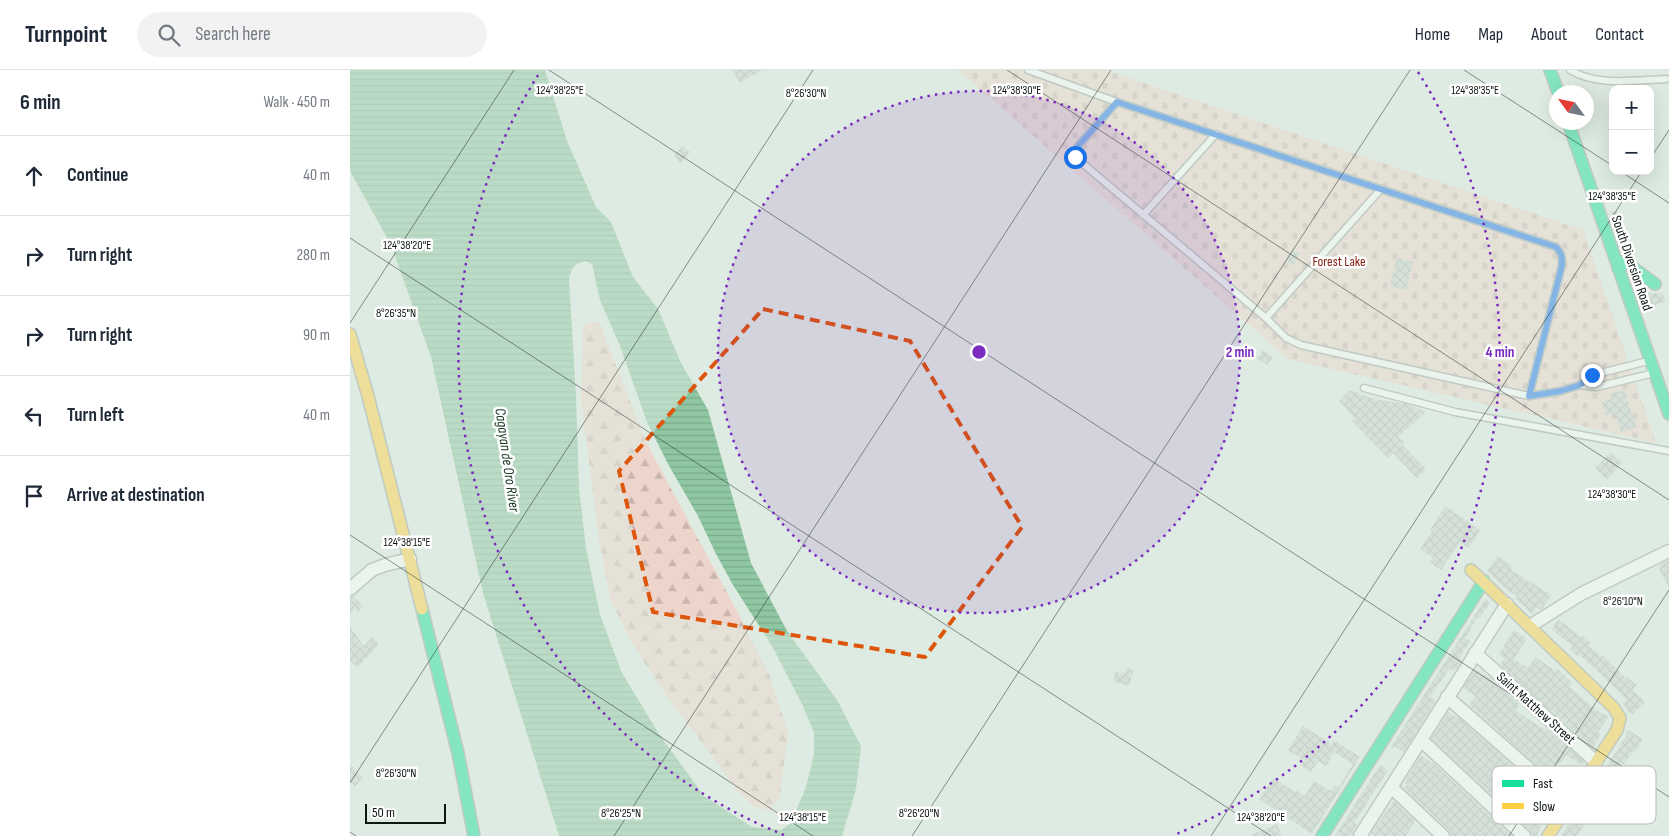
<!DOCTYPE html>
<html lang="en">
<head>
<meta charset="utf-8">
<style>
	body { margin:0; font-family:"Sofia Sans Condensed",sans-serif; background:#f2f2f3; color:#1f2937 }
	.controls { position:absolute; right:15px; top:15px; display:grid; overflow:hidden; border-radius:10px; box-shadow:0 5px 20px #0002 }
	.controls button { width:45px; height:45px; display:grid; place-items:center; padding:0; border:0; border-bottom:1px solid #e0e1e3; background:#fff; color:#1f2937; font:25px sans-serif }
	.compass { position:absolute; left:1199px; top:15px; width:45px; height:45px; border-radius:50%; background:#fff; box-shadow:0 5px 20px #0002; rotate:303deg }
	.scale { position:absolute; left:15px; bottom:12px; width:81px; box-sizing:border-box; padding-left:5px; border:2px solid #0e1711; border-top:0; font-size:14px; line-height:18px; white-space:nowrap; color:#0e1711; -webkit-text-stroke:4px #fff; paint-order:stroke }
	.stop { position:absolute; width:15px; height:15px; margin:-11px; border:4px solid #1a73e8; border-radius:50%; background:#fff }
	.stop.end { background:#1a73e8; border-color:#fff; box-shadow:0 1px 5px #0008 }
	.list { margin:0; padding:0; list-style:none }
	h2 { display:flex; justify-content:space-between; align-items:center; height:65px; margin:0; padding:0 20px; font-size:21px }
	h2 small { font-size:16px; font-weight:400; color:#747a83 }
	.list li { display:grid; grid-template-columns:32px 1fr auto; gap:15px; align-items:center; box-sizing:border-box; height:80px; padding:0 20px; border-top:1px solid #e0e1e3 }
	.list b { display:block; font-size:19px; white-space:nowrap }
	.list em { font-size:16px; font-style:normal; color:#747a83 }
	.icon { flex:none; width:28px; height:28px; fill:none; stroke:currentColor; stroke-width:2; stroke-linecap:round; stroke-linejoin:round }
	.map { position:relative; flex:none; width:1319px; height:766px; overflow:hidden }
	header { display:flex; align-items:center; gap:30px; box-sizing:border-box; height:70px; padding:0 25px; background:#fff; border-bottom:1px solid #e0e1e3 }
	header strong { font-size:24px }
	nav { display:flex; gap:28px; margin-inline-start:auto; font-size:18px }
	.search { width:350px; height:45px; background:#f2f2f3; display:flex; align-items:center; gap:12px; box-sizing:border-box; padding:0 18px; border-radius:28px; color:#747a83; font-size:19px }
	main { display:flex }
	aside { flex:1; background:#fff }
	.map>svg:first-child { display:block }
</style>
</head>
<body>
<header>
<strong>Turnpoint</strong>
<div class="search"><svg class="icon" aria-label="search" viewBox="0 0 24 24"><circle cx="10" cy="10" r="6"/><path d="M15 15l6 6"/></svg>Search here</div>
<nav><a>Home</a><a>Map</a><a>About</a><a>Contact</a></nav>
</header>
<main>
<aside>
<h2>6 min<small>Walk · 450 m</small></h2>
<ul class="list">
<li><svg class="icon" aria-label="ahead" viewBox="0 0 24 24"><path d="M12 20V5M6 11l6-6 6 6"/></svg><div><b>Continue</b></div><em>40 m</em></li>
<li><svg class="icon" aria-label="right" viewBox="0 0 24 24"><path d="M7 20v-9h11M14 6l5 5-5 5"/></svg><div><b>Turn right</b></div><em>280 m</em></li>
<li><svg class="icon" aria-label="right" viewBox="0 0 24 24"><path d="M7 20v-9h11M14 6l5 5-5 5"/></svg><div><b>Turn right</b></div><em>90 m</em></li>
<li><svg class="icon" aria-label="left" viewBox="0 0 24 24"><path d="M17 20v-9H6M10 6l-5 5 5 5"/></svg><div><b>Turn left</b></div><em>40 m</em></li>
<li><svg class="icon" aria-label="arrive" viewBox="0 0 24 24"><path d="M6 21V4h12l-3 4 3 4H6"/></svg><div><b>Arrive at destination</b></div></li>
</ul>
</aside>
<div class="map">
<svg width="1319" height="766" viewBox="0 0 1319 766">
	<defs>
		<pattern id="forest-firs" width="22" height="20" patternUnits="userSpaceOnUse" patternTransform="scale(1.25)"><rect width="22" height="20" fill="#eed5cb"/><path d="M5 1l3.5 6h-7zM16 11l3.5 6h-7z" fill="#cbb6ad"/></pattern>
		<pattern id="cemetery-stones" width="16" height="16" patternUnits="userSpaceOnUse" patternTransform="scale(1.25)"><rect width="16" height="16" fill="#eed5cb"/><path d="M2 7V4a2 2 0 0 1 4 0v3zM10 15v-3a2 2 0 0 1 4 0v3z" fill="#cbb6ad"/></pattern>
		<pattern id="water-rules" width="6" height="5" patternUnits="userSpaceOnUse" patternTransform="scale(1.25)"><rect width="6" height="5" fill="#8fc7a2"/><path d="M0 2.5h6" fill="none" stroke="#7aaa8a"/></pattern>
		<pattern id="building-cross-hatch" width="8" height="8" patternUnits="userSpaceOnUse" patternTransform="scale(1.25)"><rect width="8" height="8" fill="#c9d4cc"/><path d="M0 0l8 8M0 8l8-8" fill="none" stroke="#abb5ae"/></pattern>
	</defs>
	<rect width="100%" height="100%" fill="#deebe2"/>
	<polygon fill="url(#forest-firs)" points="242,252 249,252 297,374 380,528 419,604 438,662 430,726 420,741 403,736 387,720 362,686 318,628 280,570 260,528 249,470 231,330 233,258 236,254"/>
	<polygon fill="url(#cemetery-stones)" points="608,0 755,0 1233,160 1306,373 938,289"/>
	<path fill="url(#water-rules)" fill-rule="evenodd" d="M0 0H195L217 71 246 137 261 152 283 207 308 239 331 293 358 340 401 493 437 561 487 630 511 676 506 719 492 766H209L133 523 81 287 41 175 0 101ZM235 191 242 194 250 230 270 276 297 352 318 394 348 446 365 482 383 515 422 576 453 636 464 663V684L456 717 441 753 431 760 402 757 354 726 309 664 272 603 250 545 236 478 229 418 226 327 219 208C222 197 224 194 235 191Z"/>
	<g fill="url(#building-cross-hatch)">
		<polygon points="382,0 412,0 390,13"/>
		<polygon points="332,76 340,82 331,93 324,86"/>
		<polygon points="1267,141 1268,152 1264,153 1260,142"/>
		<polygon points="943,179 950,184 943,195 935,191"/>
		<polygon points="1047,188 1063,192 1056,220 1040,216"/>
		<polygon points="1294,219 1303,224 1312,222 1316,231 1294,240 1288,222"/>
		<polygon points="913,280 923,287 917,295 907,288"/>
		<polygon points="1000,320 1024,329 1056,334 1076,342 1048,367 1054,372 1052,374 1076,399 1067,408 1043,383 1038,388 1002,351 1005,348 989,331"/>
		<polygon points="1274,320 1286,357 1271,362 1265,344 1256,346 1252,332 1261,329 1260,324"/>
		<polygon points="1261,382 1272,393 1257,410 1245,398"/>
		<polygon points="1095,436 1130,460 1119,478 1110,472 1091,500 1080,492 1083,488 1070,479 1082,461 1080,460"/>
		<polygon points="1148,486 1162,496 1160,499 1201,525 1193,538 1191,540 1186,537 1182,544 1165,528 1167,526 1157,520 1137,501"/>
		<polygon points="1319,490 1319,519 1308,496"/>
		<polygon points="3,526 13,535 8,542 5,539 0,544 0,527"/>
		<polygon points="1135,529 1140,533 1130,548 1128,547 1115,568 1120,571 1109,589 1112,590 1105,601 1099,599 1080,627 1086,631 1054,682 1045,676 1043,678 1041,677"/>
		<polygon points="1208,549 1231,567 1233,566 1241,573 1239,576 1252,587 1253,586 1276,608 1277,607 1287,615 1283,620 1295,632 1283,644 1280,644 1273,633 1277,630 1244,598 1230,585 1228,587 1220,579 1223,576 1202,560"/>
		<polygon points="0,557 14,576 22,567 29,574 8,597 0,591"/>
		<polygon points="1164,560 1177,569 1164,589 1178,598 1185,587 1206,601 1208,599 1222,613 1220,617 1245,639 1257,646 1258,648 1248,662 1251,664 1243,678 1205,644 1206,643 1199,639 1150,595 1155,588 1149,584"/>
		<polygon points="777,598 784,600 779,616 763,611 766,602 774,604"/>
		<polygon points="1125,599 1141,609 1169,634 1166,641 1195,660 1196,658 1234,692 1232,695 1216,685 1210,694 1208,693 1199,706 1119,635 1125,626 1113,618"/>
		<polygon points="1098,642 1110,649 1198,726 1195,730 1205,736 1189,760 1187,766 1182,766 1180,760 1081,669"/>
		<polygon points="953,656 982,674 984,670 1010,687 962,764 909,729 923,708 945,722 946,720 955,726 964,711 981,721 985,716 988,718 1003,694 984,682 976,696 968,691 961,702 950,695 954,690 938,680"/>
		<polygon points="1278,660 1293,669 1284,683 1282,682 1262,711 1227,766 1211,766 1276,666"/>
		<polygon points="1071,685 1082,693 1082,692 1162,766 1101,766 1099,760 1054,718 1057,715 1054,712"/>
		<polygon points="0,695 13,707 5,716 0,711"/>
		<polygon points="1030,695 1038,700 1004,753 1007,755 1001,766 985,766"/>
		<polygon points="1044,731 1065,751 1056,766 1025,766 1021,763"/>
		<polygon points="927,754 932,766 899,766"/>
	</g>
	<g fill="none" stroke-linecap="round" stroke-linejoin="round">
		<defs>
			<g id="lane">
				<path d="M678 0 767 32 1206 177C1212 183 1212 187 1212 195L1179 326"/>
				<path d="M1220 0C1248 17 1285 10 1316 9"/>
				<polyline points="767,32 728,76 725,84 725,87 916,248 936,268 951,275 1179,326 1211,321 1230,315"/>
				<polyline points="793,145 866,64"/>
				<polyline points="916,248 1031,119"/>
				<polyline points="1298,291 1243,305 1230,315 1247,317 1304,303"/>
				<polyline points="1014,318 1105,342 1319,381"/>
			</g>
			<g id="street">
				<polyline points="0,519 22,500 35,495 60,489"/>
				<polyline points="1180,556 1231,524 1319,481"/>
				<polyline points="1125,583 1246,692"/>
				<polyline points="1097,627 1219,734"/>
				<polyline points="1071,670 1174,766"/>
				<polyline points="1041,717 1093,766"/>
				<polyline points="1010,766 1157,534"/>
			</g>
			<g id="fast">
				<polyline points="1200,0 1208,22"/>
				<polyline points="1218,52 1319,344"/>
				<polyline points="1268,198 1269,193 1271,192 1278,194 1305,214"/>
				<polyline points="72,539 108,683 124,766"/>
				<polyline points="972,766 1134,511"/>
			</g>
			<g id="slow">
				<polyline points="0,264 18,326 72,539"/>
				<polyline points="1121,500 1264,638 1270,648 1267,660 1198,766"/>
			</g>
		</defs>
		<use href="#lane" stroke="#99a39c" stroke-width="9"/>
		<use href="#street" stroke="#99a39c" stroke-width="15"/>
		<use href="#fast" stroke="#99a39c" stroke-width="14"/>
		<use href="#slow" stroke="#99a39c" stroke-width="14"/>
		<use href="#lane" stroke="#fafcfb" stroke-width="6"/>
		<use href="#street" stroke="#fafcfb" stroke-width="12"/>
		<use href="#fast" stroke="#16e098" stroke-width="11"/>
		<use href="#slow" stroke="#ffcf43" stroke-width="11"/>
	</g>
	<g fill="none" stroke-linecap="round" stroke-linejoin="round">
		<path stroke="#1a73e8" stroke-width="6" d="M725 87V84L728 76 767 32 1206 177C1212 183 1212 187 1212 195L1179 326 1211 321 1230 315 1242 305"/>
	</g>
	<path d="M0 0H1319V766H0ZM413 239 560 271 672 457 575 587 303 542 269 401Z" fill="#deebe2" fill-opacity=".55" fill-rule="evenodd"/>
	<path fill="none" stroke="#dd560c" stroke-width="4" stroke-dasharray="10 6" stroke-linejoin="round" d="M413 239 560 271 672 457 575 587 303 542 269 401Z"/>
	<path fill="none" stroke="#0e1711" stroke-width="1" stroke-opacity="0.45" d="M199 0 1319 727M657 0 1319 430M1114 0 1263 96M1300 89 1319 60M1270 101 1319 133M0 168 921 766M0 253 164 0M0 465 463 766M0 713 463 0M0 762 6 766M264 766 761 0M562 766 1060 0M861 766 1292 101M1159 766 1319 520"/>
	<circle cx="629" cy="282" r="261" fill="#7b2cbf" fill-opacity=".12"/>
	<g fill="none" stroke="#7b2cbf" stroke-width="2.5" stroke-dasharray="2.5 5">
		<circle cx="629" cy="282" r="261"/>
		<path d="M434 765A521 521 0 0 1 190 2M1068 2A521 521 0 0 1 824 765"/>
	</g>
	<g text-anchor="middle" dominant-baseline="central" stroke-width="5" stroke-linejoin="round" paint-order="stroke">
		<g font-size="14" fill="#862416" stroke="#fff">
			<text x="989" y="191">Forest Lake</text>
		</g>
		<g font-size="14" fill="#0e1711" stroke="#fff">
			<text transform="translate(1282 193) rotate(71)">South Diversion Road</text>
			<text transform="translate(1186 638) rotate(42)">Saint Matthew Street</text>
		</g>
		<g font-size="15" font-style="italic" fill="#133420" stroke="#fff">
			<text transform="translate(157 390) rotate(82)">Cagayan de Oro River</text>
		</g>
	</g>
	<rect x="1142" y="696" width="164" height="58" rx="8" fill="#fff" stroke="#b7b9b8" stroke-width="1"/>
	<rect x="1152" y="710" width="22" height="7" fill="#16e098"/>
	<rect x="1152" y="733" width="22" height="6" fill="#ffcf43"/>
	<g font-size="14" fill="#0e1711">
		<text x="1183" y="718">Fast</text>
		<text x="1183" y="741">Slow</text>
	</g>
	<g font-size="12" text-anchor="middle" fill="#0e1711" stroke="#fff" stroke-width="5" stroke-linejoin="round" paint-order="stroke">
		<text x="210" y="24">124°38'25"E</text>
		<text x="667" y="24">124°38'30"E</text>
		<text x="1125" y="24">124°38'35"E</text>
		<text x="456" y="27">8°26'30"N</text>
		<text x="1262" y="130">124°38'35"E</text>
		<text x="57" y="179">124°38'20"E</text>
		<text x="46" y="247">8°26'35"N</text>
		<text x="1262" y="428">124°38'30"E</text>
		<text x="57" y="476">124°38'15"E</text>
		<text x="1273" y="535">8°26'10"N</text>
		<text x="46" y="707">8°26'30"N</text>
		<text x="271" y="747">8°26'25"N</text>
		<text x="569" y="747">8°26'20"N</text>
		<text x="453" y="751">124°38'15"E</text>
		<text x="911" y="751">124°38'20"E</text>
	</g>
	<circle cx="629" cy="282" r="8" fill="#7b2cbf" stroke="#fff" stroke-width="2.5"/>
	<g font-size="15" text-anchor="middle" font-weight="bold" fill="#7b2cbf" stroke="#fff" stroke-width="5" stroke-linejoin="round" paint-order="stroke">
		<text x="890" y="287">2 min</text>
		<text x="1150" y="287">4 min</text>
	</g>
</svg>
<div class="controls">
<button>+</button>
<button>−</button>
</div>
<svg class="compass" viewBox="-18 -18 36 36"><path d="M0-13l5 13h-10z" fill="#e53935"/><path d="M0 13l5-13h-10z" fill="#747a83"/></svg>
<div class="scale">50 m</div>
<div class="stop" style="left:725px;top:87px"></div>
<div class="stop end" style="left:1242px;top:305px"></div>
</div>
</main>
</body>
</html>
